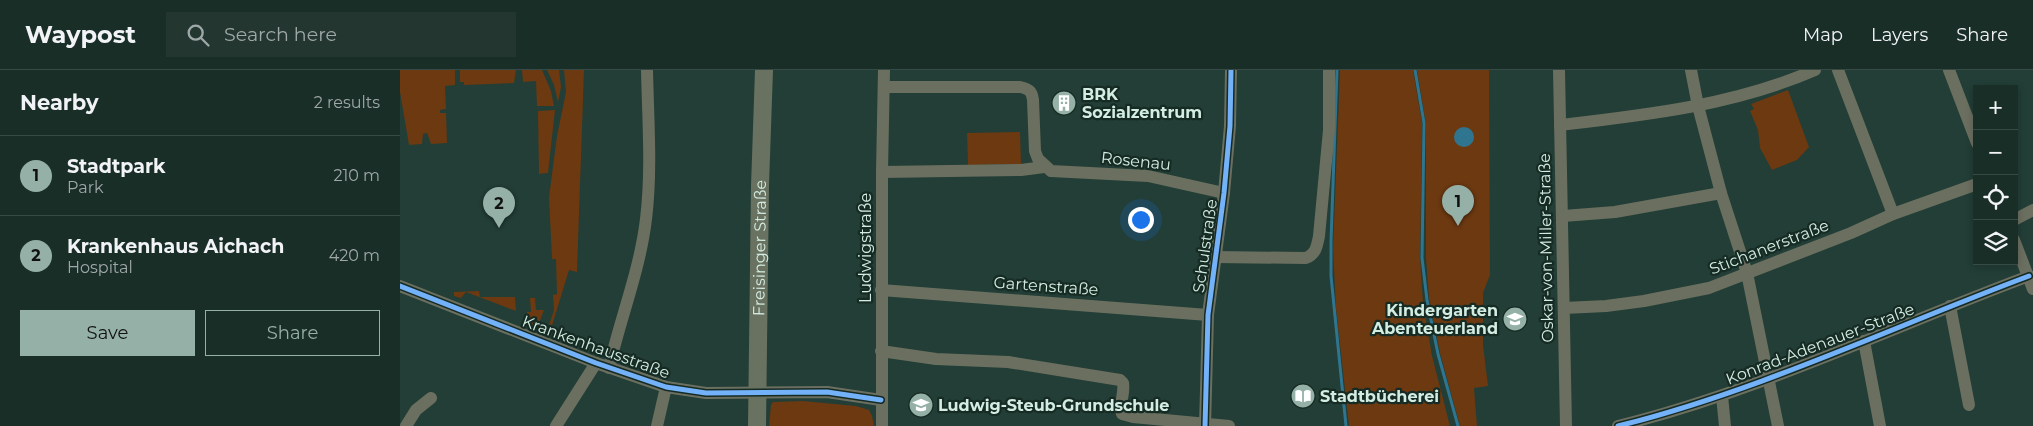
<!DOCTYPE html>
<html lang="en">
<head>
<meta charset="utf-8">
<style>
	body { margin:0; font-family:Montserrat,sans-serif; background:#233630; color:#f1f3f6 }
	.controls { position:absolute; right:15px; top:15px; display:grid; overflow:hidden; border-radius:0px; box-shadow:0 2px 8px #0003 }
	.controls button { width:45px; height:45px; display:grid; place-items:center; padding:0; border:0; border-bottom:1px solid #384a45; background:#1a2e28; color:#f1f3f6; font:25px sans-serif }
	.you { position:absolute; left:740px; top:149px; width:18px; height:18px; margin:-12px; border:4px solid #fff; border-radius:50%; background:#1a73e8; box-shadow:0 0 0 8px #1a73e833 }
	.badge { display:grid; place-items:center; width:32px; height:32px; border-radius:50%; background:#95b0a6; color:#111; font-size:16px; font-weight:700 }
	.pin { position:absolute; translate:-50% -41px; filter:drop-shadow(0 1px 2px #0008) }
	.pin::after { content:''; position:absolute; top:26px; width:18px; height:15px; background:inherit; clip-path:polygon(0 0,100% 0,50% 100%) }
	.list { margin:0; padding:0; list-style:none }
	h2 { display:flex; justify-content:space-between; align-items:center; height:65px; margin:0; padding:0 20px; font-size:21px }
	h2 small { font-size:16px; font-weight:400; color:#9fa8a8 }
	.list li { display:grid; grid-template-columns:32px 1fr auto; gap:15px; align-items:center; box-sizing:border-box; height:80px; padding:0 20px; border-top:1px solid #384a45 }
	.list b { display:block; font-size:19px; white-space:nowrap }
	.list p { margin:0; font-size:16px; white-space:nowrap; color:#9fa8a8 }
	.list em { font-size:16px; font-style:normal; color:#9fa8a8 }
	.actions { display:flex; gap:10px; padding:15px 20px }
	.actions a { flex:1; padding:11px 0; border:1px solid #95b0a6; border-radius:0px; text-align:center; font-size:18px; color:#95b0a6 }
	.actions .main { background:#95b0a6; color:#111 }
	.icon { flex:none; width:28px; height:28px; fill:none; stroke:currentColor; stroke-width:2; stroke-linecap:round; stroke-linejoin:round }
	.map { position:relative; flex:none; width:1633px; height:356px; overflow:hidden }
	header { display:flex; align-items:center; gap:30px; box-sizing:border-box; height:70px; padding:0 25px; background:#1a2e28; border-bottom:1px solid #384a45 }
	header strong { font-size:24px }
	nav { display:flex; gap:28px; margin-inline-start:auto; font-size:18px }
	.search { width:350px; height:45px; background:#233630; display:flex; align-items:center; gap:12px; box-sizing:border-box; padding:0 18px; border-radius:0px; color:#9fa8a8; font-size:19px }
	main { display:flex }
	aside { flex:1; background:#1a2e28 }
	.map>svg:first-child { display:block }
</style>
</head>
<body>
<header>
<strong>Waypost</strong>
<div class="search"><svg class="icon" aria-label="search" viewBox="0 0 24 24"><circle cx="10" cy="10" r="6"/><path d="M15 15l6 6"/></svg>Search here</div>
<nav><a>Map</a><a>Layers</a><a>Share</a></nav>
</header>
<main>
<aside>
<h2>Nearby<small>2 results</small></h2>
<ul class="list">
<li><span class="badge">1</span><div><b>Stadtpark</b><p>Park</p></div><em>210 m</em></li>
<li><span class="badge">2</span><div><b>Krankenhaus Aichach</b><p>Hospital</p></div><em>420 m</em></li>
</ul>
<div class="actions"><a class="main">Save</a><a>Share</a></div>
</aside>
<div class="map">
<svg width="1633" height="356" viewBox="0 0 1633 356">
	<rect width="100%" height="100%" fill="#223e36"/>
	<g fill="#6c3911">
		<polygon points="0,0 55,0 55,15 45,16 46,39 40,40 40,43 46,43 47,73 31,74 27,63 23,64 22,74 9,75 0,22"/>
		<polygon points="60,0 116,0 114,13 64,15 64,12 60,12"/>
		<polygon points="122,0 142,0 151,21 154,36 137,36 136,11 123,12"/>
		<polygon points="147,0 159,0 161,17 158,32 154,15"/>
		<polygon points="164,0 184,0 177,202 169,200 150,262 147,261 154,240 153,225 157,224 156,189 152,189 149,127 157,66 166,22"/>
		<polygon points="940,0 1013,0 1022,53 1020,187 1023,233 1032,286 1050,356 949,356 936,238 933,179"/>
		<polygon points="1017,0 1089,0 1090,205 1083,223 1083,275 1088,316 1074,318 1077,356 1060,356 1040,283 1029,229 1026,188 1026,54"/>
		<polygon points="1388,20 1409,77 1397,90 1372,100 1360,78 1358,60 1350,41 1354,39 1351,34"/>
		<polygon points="155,40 148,103 139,104 138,41"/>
		<polygon points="620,62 621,94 568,95 567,63"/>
		<polygon points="79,221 80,227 115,227 116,241 66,222 61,228 54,226 54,222"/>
		<polygon points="130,228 135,228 136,240 144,240 137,258 127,254 127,242 131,242"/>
		<polygon points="403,331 456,336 469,340 472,346 474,356 369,356 371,335 373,332"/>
	</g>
	<circle fill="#2f7590" cx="1064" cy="67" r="10"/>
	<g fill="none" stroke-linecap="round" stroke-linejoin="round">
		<g stroke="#2f7590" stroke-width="3">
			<polyline points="937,0 931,171 931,206 946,356"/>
			<polyline points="1015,0 1024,53 1022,188 1027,230 1038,284 1058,356"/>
		</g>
		<g stroke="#6b6f60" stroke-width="12">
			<polyline points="1159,0 1166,356"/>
			<polyline points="1291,0 1298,36 1321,123 1347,203 1378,356"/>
			<polyline points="1438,0 1493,144"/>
			<polyline points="1549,0 1577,73"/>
			<path d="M484 17H620C629 19 632 21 633 30L635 81 638 89 651 101 748 106 824 123"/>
			<path d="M1160 55C1246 45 1335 35 1415 0"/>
			<polyline points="482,102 621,100 644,97"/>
			<polyline points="1163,146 1215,142 1321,123"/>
			<polyline points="1614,150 1633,140"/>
			<polyline points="1614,170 1633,219"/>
			<path d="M815 187 906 188C916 184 917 176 919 166L929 60V0"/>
			<polyline points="0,216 196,293 266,317 306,323 427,322 481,330"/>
			<polyline points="481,220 808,245"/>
			<polyline points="1550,236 1569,335"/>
			<polyline points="1164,238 1206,236 1244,231 1309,218 1451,163 1493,144 1577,114"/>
			<polyline points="1464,271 1480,356"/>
			<path d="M481 281 536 289 608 292 720 310 723 313C725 323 719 333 722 344L733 347 829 356"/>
			<path d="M209 298C220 249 240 200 246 149 252 100 248 50 247 0"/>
			<polyline points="1322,326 1325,356"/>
			<polyline points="6,356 16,340 31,328"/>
			<polyline points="156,356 196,293"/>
			<polyline points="257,356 266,317"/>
			<polyline points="482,356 482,102 484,0"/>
			<polyline points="805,356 808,245 824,123 830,56 831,0"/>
			<path d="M1218 356C1359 321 1492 257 1629 206"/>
		</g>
		<path stroke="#697160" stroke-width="18" id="s1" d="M357 356 360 116 364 0"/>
		<defs>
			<g id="cycleway">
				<polyline points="0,216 196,293 266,317 306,323 427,322 481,330"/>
				<polyline points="805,356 808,245 824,123 830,56 831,0"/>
				<path d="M1218 356C1359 321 1492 257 1629 206"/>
			</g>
		</defs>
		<use href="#cycleway" stroke="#162b24" stroke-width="8"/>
		<use href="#cycleway" stroke="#73b2f8" stroke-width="5"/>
	</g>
	<defs>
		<symbol id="building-disc" viewBox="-11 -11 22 22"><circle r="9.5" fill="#95b0a6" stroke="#162b24"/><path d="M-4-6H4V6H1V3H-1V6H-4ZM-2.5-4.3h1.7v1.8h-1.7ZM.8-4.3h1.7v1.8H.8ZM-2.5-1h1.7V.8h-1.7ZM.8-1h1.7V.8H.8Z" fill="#fff"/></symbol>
		<symbol id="school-disc" viewBox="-11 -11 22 22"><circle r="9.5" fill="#95b0a6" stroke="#162b24"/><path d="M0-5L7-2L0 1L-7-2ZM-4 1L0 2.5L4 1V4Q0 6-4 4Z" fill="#fff"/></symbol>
		<symbol id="library-disc" viewBox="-11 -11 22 22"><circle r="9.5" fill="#95b0a6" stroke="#162b24"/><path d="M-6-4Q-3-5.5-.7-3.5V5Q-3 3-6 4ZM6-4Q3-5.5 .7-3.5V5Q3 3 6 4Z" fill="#fff"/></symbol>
	</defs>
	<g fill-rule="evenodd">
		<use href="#building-disc" x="650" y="19" width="28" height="28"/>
		<use href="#school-disc" x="1101" y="235" width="28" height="28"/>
		<use href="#library-disc" x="889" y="312" width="28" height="28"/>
		<use href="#school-disc" x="507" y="321" width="28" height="28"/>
	</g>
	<g text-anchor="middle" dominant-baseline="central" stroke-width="4.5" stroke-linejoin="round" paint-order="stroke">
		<g font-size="16" font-weight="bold" fill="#d3ede3" stroke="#162b24" text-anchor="start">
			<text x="682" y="24">BRK<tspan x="682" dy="18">Sozialzentrum</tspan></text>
			<text x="1098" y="240" text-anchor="end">Kindergarten<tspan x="1098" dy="18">Abenteuerland</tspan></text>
			<text x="920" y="326">Stadtbücherei</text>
			<text x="538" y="335">Ludwig-Steub-Grundschule</text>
		</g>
		<g font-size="16" fill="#d3ede3" stroke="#162b24">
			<text transform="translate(736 91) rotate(6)">Rosenau</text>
			<text transform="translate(805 176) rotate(-82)">Schulstraße</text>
			<text transform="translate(1369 177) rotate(-21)">Stichanerstraße</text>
			<text stroke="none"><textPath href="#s1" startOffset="178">Freisinger Straße</textPath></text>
			<text transform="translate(465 178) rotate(-90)">Ludwigstraße</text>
			<text transform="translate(1146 178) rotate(-91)">Oskar-von-Miller-Straße</text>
			<text transform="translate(646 216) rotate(4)">Gartenstraße</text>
			<text transform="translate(1420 274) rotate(-21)">Konrad-Adenauer-Straße</text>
			<text transform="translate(196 277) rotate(20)">Krankenhausstraße</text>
		</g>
	</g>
</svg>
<div class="controls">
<button>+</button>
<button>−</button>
<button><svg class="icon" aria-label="locate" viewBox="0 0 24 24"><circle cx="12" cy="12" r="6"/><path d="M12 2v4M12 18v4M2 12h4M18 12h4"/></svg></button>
<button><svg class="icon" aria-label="layers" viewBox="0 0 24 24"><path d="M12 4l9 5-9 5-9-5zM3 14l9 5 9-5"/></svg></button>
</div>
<div class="you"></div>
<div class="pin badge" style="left:1058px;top:156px">1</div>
<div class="pin badge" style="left:99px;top:158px">2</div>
</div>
</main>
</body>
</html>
